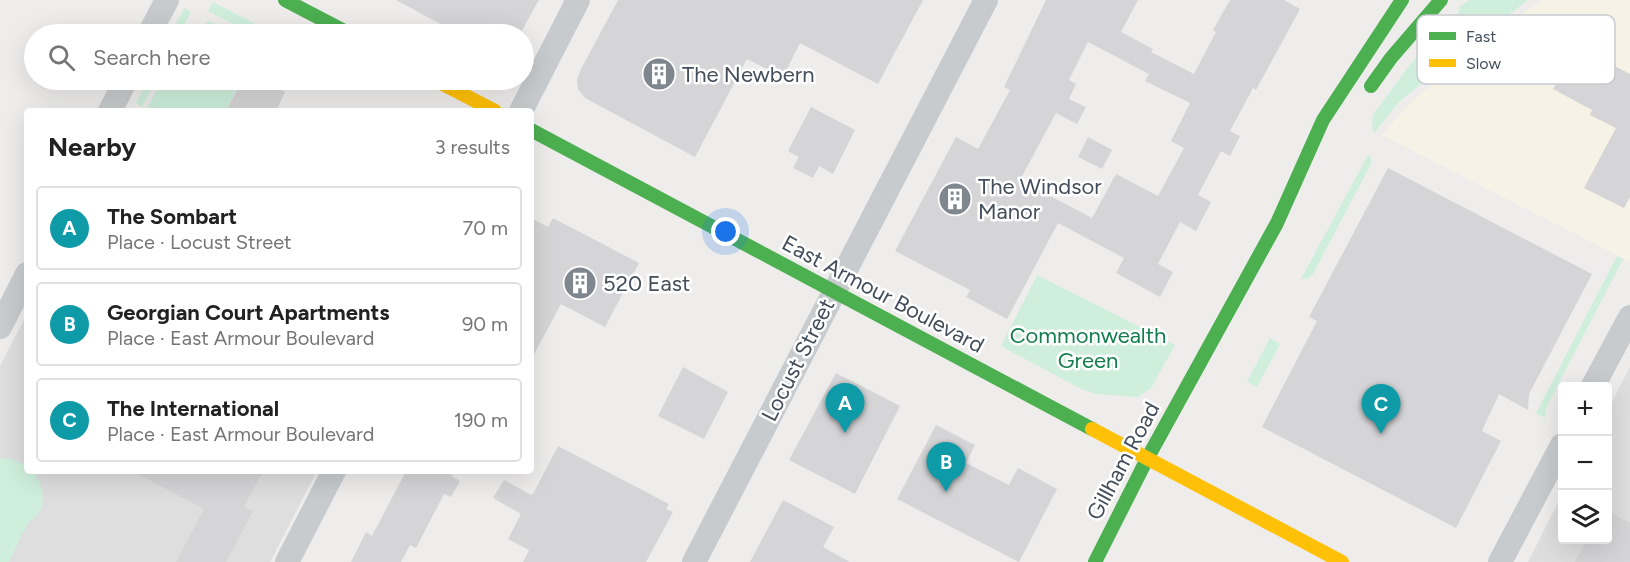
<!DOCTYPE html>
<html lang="en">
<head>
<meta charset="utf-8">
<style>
	body { margin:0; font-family:Figtree,sans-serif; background:#f6f6f6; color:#222 }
	.controls { position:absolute; right:18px; bottom:18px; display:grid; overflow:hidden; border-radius:6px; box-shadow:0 6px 24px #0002 }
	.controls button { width:54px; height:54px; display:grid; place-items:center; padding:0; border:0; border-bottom:2px solid #e0e0e0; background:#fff; color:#222; font:30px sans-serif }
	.you { position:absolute; left:726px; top:232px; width:21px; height:21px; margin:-15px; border:4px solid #fff; border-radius:50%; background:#1a73e8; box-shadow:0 0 0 9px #1a73e833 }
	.badge { display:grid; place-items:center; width:39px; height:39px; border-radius:50%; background:#d93025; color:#fff; font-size:20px; font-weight:700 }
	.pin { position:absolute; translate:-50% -50px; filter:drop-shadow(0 2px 3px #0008) }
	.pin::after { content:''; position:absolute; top:32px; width:21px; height:18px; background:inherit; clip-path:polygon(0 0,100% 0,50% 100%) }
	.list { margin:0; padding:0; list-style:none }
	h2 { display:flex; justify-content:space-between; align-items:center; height:78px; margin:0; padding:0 24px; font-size:26px }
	h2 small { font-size:20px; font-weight:400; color:#767676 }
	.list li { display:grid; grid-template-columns:39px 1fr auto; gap:18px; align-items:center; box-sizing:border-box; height:84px; margin:0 12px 12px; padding:0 12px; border:2px solid #e0e0e0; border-radius:6px }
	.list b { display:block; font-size:22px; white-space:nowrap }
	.list p { margin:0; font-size:20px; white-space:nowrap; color:#767676 }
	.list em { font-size:20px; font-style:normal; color:#767676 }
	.icon { flex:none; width:33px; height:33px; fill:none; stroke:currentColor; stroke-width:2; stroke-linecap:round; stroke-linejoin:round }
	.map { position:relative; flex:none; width:1630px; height:562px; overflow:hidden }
	.search { position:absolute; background:#fff; box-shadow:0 6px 24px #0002; left:24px; top:24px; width:510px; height:66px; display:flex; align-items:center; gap:15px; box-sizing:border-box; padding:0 21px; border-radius:33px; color:#767676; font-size:22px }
	.panel { position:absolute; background:#fff; box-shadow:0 6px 24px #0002; left:24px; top:108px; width:510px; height:366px; border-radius:6px }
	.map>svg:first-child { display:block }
</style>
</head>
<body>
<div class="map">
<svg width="1630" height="562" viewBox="0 0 1630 562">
	<rect width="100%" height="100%" fill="#eeedec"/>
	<polygon fill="#f6f2e6" points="1542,0 1630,0 1630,262 1382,135 1403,111 1423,92 1521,15"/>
	<g fill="#dfdede">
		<polygon points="27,314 27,471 317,471 270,562 0,562 0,366"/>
		<polygon points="1630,367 1630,562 1528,562 1562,495 1562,540 1608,540 1608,410"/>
	</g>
	<g fill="#cfefdc">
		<polygon points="1469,0 1528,0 1479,37 1458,14 1460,7"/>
		<polygon points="213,2 275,34 253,34 208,11"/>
		<polygon points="184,8 191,12 179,34 171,34"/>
		<polygon points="209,21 234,34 186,34 190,25 202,26"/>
		<polygon points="1439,32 1451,33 1468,45 1399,102 1374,133 1372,127 1373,115 1408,67 1435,34"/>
		<polygon points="148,80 156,80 142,107 136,103"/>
		<polygon points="162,80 260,80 255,89 240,82 226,111 146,110"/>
		<polygon points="1368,155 1371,158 1371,164 1313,274 1307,279 1301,279"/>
		<polygon points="1617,256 1623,259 1547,406 1545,418 1536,413"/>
		<polygon points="1037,275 1175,345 1151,388 1138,397 1097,394 1081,389 1001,346"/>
		<polygon points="1270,338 1280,344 1257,387 1247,382"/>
		<path d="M0 458 12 459 27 466V471H34C42 484 48 503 36 516 33 520 32 518 29 523 21 534 15 550 9 562H0Z"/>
	</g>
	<g fill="#d5d5d7" fill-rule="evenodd">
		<polygon points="396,0 539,0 520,34 459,34"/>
		<polygon points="618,0 923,0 878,84 800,43 783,77 747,59 695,157 585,98 578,89 577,80 581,69"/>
		<path d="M1046 0H1138L1121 32 1153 49 1151 52 1194 74 1216 32 1213 30 1230 0H1284L1300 9 1256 90 1253 88 1230 131 1240 136 1230 156 1221 151 1198 195 1211 202 1196 231 1180 222 1158 264 1173 272 1160 297 1116 273 1124 258 1058 223 1007 319 966 297 970 290 895 251 956 137 978 149 1010 90 1004 87ZM1088 42 1149 74 1145 81 1190 103 1171 141 1184 148 1158 196 1116 174 1092 218 1020 180 1056 113 1077 124 1086 107 1069 99 1076 84 1069 80Z"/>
		<polygon points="1576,46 1630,74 1630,197 1624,208 1584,188 1616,128 1590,115 1592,110 1553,89"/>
		<polygon points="261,80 285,92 276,111 226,111 241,82 255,89"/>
		<polygon points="811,107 855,130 833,174 819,166 813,178 793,168 799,157 788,151"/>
		<polygon points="1088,137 1112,150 1102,169 1078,157"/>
		<polygon points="1388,168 1592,274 1529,394 1528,410 1499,394 1482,431 1501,441 1456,528 1262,427 1317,321 1309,317"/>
		<polygon points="531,218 548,227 553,218 639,263 605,327 561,304 531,360"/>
		<polygon points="683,367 728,392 704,439 658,416"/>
		<polygon points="836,373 900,406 855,494 789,460"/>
		<polygon points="936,425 975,445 966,463 1009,485 1018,468 1057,489 1019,562 897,499"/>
		<polygon points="558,446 669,504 666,509 673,512 646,562 523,562 529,550 508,539 521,514 493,498 504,480 531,495 533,494"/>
		<polygon points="132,471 263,471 244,507 253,511 226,562 176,562 204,509"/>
		<polygon points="406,471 454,471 451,476 460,481 451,497 444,494 416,548 410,545 401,562 351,562 366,532 372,536"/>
		<polygon points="783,500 834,527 823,547 850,562 750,562"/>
		<polygon points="1608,511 1630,523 1630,562 1575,562 1587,540 1608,540"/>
	</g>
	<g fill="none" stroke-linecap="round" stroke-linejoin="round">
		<g stroke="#c8cbcd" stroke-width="24">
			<polyline points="149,34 167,0"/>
			<polyline points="110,111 126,80"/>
			<polyline points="521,111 578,0"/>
			<polyline points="0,327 27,274"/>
			<polyline points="1593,386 1630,317"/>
			<polyline points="287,562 334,471"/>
			<polyline points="694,562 986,0"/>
			<polyline points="1500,562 1562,445"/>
		</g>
		<g stroke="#4caf50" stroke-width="14">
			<polyline points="285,0 350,34"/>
			<polyline points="1371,86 1391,58 1441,0"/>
			<polyline points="531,130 1092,429"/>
			<polyline points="1095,562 1147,459 1277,223 1323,120 1402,0"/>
		</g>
		<g stroke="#ffc107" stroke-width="14">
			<polyline points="435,80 495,111"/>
			<polyline points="1092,429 1342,562"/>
		</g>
	</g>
	<defs>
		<symbol id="building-disc" viewBox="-11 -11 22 22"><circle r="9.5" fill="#7f868d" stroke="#fff"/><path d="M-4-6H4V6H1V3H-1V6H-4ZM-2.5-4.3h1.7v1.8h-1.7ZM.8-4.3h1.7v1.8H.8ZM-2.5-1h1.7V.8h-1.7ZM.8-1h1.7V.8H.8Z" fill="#fff"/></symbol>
	</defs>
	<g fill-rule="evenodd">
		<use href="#building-disc" x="640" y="55" width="38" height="38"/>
		<use href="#building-disc" x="936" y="180" width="38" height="38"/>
		<use href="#building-disc" x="561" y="264" width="38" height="38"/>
	</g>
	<g text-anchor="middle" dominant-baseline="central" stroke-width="5" stroke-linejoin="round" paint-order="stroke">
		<g font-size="22" fill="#434e5a" stroke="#fff" text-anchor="start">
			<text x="682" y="74">The Newbern</text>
			<text x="978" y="186">The Windsor<tspan x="978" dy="25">Manor</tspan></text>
			<text x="603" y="283">520 East</text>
		</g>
		<g font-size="22" fill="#434e5a" stroke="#fff">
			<text transform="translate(883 294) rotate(28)">East Armour Boulevard</text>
			<text transform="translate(798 360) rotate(-63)">Locust Street</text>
			<text transform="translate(1123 461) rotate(-62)">Gillham Road</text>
		</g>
		<g font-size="22" fill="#127e4d" stroke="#fff">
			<text x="1088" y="335">Commonwealth<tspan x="1088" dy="25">Green</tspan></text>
		</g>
	</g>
	<rect x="1417" y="15" width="198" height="69" rx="9" fill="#fff" stroke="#c7cace" stroke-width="1.5"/>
	<rect x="1429" y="32" width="27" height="8" fill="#4caf50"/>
	<rect x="1429" y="59" width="27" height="8" fill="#ffc107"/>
	<g font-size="16" fill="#434e5a">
		<text x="1466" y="42">Fast</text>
		<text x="1466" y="69">Slow</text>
	</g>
</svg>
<div class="controls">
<button>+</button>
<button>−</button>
<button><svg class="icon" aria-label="layers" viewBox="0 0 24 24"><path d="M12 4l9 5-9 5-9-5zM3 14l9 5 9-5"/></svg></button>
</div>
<div class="you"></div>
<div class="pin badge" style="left:845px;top:433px;background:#0f9aa8">A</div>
<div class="pin badge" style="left:946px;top:492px;background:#0f9aa8">B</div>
<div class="pin badge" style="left:1381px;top:434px;background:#0f9aa8">C</div>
<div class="search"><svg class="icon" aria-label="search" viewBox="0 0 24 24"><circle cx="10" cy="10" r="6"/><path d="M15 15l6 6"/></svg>Search here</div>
<section class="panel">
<h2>Nearby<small>3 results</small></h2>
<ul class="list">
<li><span class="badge" style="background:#0f9aa8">A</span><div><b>The Sombart</b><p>Place · Locust Street</p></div><em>70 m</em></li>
<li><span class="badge" style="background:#0f9aa8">B</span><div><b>Georgian Court Apartments</b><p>Place · East Armour Boulevard</p></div><em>90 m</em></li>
<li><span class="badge" style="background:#0f9aa8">C</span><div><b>The International</b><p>Place · East Armour Boulevard</p></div><em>190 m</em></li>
</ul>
</section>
</div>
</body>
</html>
